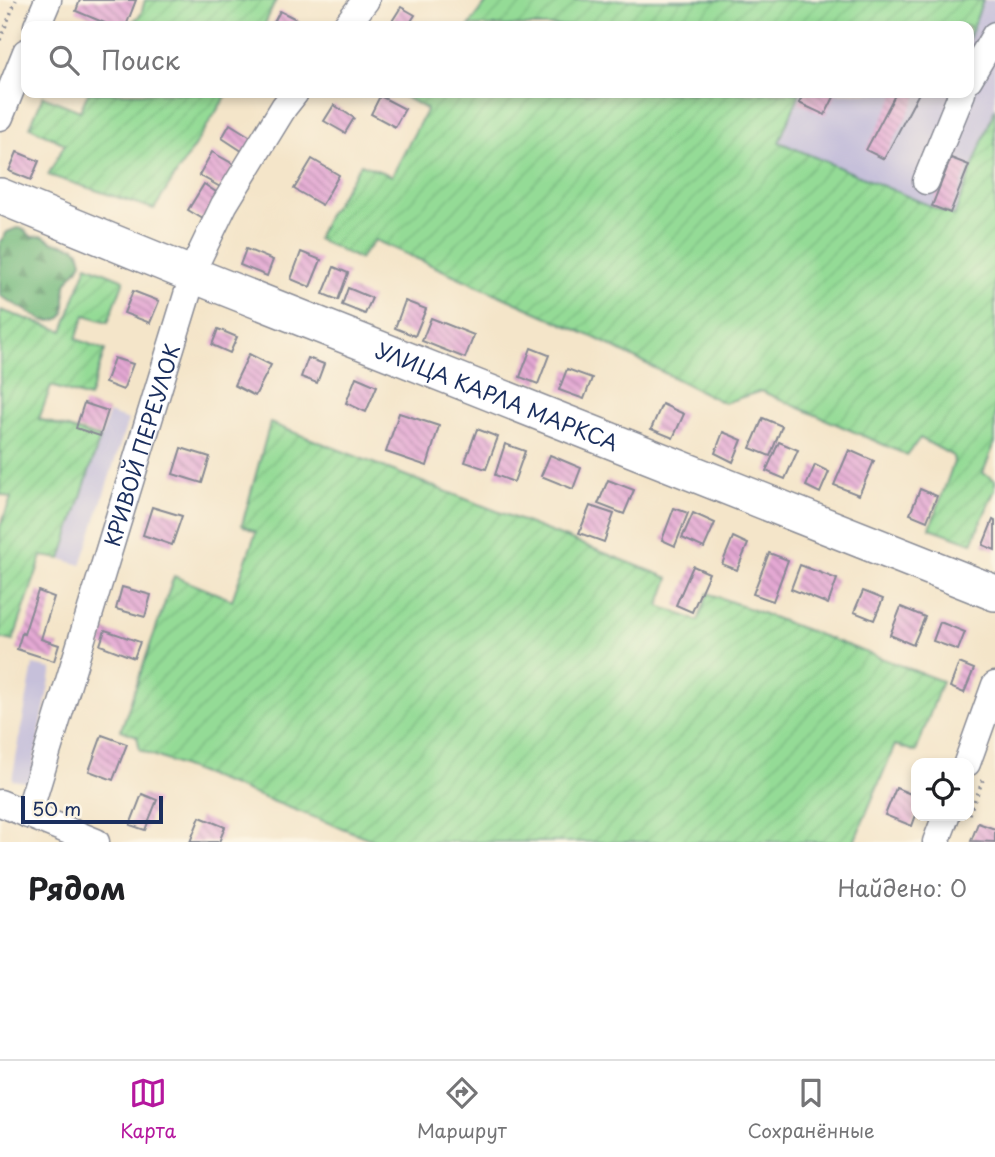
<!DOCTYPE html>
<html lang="ru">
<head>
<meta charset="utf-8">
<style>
	body { margin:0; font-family:"Playpen Sans",sans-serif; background:#f2f2f2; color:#202124 }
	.controls { position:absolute; right:21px; bottom:21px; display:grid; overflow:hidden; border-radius:14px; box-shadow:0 4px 10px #0003 }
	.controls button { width:63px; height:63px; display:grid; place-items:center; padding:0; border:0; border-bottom:2px solid #e0e0e0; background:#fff; color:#202124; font:35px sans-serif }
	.scale { position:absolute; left:21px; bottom:18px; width:142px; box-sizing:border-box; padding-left:7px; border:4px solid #1b2f5e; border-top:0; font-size:19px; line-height:24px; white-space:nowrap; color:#1b2f5e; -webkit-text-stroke:5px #fcf5e5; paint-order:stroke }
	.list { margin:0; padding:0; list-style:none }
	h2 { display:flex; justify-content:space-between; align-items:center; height:91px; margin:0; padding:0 28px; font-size:30px }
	h2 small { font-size:23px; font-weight:400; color:#757577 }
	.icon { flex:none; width:38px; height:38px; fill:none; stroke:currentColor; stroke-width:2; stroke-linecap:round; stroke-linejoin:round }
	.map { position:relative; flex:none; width:995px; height:842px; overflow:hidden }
	.search { position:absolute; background:#fff; box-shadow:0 4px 10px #0003; left:21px; right:21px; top:21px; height:77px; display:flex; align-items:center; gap:18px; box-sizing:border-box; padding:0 24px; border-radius:14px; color:#757577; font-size:26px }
	.sheet { height:217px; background:#fff }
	nav { display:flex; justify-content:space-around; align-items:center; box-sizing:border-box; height:98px; border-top:2px solid #e0e0e0; background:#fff; font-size:19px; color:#757577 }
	nav a { display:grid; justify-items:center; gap:4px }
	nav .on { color:#b5179e }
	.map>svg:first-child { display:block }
</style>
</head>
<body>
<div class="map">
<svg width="995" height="842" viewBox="0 0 995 842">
	<defs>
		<pattern id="forest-firs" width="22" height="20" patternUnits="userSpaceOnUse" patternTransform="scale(1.75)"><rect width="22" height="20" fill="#77bb7f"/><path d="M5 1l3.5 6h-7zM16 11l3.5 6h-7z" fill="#61986b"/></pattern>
		<pattern id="garden-furrows" width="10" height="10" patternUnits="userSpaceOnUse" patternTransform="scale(1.75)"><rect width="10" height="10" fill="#94db96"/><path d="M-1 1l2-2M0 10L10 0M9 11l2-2" fill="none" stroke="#7fbc84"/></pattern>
		<pattern id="building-back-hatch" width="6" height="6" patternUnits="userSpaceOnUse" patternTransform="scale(1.75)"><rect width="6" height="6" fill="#e4a8d3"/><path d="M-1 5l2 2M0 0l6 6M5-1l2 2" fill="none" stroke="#b889ae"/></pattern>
	</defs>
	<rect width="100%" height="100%" fill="#fcf5e5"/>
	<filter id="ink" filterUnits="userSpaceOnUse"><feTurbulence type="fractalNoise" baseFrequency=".0143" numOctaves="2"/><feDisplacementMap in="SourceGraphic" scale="14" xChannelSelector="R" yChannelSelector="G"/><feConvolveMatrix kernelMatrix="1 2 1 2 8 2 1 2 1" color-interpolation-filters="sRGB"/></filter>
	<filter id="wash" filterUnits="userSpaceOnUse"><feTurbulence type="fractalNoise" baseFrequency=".00686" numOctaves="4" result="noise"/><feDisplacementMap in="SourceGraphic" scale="28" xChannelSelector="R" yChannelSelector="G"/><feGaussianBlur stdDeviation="1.57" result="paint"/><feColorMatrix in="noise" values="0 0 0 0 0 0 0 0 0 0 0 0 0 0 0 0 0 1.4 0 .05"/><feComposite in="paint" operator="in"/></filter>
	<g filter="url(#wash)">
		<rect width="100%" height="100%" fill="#f4e5c9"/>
		<g fill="#c6c0da">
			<polygon points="983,0 995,0 995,108 955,216 779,142 800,93 969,93 969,39"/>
			<polygon points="109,413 128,420 81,565 61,559"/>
			<polygon points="33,665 52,669 30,783 12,780"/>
		</g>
		<path fill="url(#forest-firs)" stroke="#49756e" stroke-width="2" d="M17 228 23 229 32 237 43 236 53 242 75 247 79 251 82 262C78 270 68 277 66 285 62 302 74 323 45 321L0 296V242L7 232Z"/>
		<g fill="url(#garden-furrows)" stroke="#58857a" stroke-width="2">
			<polygon points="145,0 276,0 264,26 128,26 141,14"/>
			<polygon points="488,0 983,0 969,39 969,26 469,26"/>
			<polygon points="88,93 228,93 154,209 48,175 65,144 30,127 43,96 80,111"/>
			<polygon points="397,93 800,93 779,142 954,216 995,108 995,442 983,473 995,480 995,489 972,543 930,528 954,462 953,456 920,438 907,455 761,391 724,403 595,338 375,240 359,259 317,239 328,215 361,164 392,176 427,109"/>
			<polygon points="87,265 124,280 108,322 85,315 76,339 105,350 89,398 51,386 39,419 100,438 61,559 42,556 13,641 0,638 0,527 11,498 0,494 0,310 63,331"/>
			<polygon points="270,423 669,578 659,606 698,621 708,593 942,681 916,752 895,745 854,842 378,842 140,750 137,736 121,730 174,576 232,600 256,532 242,525"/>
		</g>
		<g id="blocks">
			<g fill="url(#building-back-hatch)">
				<polygon points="80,0 136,0 126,26 112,26 76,11"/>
				<polygon points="401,7 415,15 408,26 389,26"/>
				<polygon points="280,11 298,20 295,26 272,26"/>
				<polygon points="804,93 836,93 825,115 799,103"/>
				<polygon points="896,93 919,93 884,159 866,150"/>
				<polygon points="380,96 405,109 395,127 371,114"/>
				<polygon points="334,105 354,118 345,133 324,121"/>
				<polygon points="230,124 254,139 245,153 222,138"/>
				<polygon points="17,152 39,161 31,180 9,171"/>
				<polygon points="212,152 235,165 222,188 199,175"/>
				<polygon points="951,158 969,165 950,213 932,206"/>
				<polygon points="312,159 339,175 322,205 294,189"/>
				<polygon points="204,184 219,194 203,219 188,210"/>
				<polygon points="246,249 273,260 267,276 240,265"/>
				<polygon points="301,252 321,260 310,287 291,279"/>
				<polygon points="334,267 348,273 338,300 323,294"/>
				<polygon points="348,288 372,298 365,314 342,305"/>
				<polygon points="133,291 159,301 150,323 124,313"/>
				<polygon points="405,301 426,309 415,336 395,328"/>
				<polygon points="431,318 474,335 465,358 422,341"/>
				<polygon points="218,329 237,337 230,353 212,345"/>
				<polygon points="531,348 549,355 538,384 520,377"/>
				<polygon points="249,354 271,365 255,396 234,385"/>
				<polygon points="114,358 133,364 123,390 105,383"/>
				<polygon points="308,358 324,364 317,383 301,377"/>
				<polygon points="567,369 592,378 584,399 559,390"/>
				<polygon points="356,377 377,386 366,412 346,403"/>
				<polygon points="84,403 108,411 100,436 76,428"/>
				<polygon points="662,404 684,414 673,438 651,429"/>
				<polygon points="399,413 439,426 427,466 386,452"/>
				<polygon points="763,418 782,426 770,456 750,448"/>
				<polygon points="477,429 498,437 486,469 465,462"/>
				<polygon points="723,432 742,440 733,462 715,453"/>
				<polygon points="779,442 798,450 785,479 766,471"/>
				<polygon points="505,444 525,451 514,482 495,475"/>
				<polygon points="181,448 210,457 202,483 173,474"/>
				<polygon points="849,450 874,461 859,495 834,485"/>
				<polygon points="550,455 581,468 573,489 541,476"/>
				<polygon points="815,465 829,472 820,493 806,486"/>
				<polygon points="608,480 634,490 624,514 598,504"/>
				<polygon points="920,489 937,496 927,521 910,514"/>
				<polygon points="590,506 614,514 604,542 579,533"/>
				<polygon points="152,507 182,516 172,545 143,535"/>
				<polygon points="674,508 688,513 675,546 662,540"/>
				<polygon points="693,513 715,523 704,548 682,538"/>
				<polygon points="993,520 995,521 995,550 983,545"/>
				<polygon points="733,537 748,544 737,570 722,564"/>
				<polygon points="769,553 788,560 773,601 753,594"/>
				<polygon points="800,565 837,579 828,604 791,589"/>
				<polygon points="693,566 709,573 692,612 676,605"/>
				<polygon points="122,587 151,595 145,617 116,609"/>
				<polygon points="38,591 54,597 41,639 59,645 54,661 17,649 22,633 24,634"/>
				<polygon points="863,591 883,599 874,620 854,612"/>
				<polygon points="901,607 925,617 913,645 890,635"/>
				<polygon points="940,622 965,632 958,650 933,641"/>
				<polygon points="105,630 140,642 134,658 100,645"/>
				<polygon points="959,663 974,669 964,693 950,687"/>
				<polygon points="102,735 127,744 113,780 89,771"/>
				<polygon points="896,788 916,796 916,815 912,826 885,815"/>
				<polygon points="142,794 157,800 145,830 130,825"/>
				<polygon points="200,817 225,827 219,842 190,842"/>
				<polygon points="978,823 995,829 995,842 971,841"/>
			</g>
		</g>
	</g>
	<g filter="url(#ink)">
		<use href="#blocks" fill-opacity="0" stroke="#888a94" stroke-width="2"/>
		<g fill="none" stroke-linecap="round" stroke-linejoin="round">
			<defs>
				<g id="minor">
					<polyline points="37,26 48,0"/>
					<polyline points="346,26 366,0"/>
					<polyline points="969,79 995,35"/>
					<polyline points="0,117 26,52"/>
					<polyline points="926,181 962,93"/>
					<polyline points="967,763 995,685"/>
					<polyline points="0,803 96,842"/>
					<path id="s1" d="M28 815 198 259 224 205 284 107 295 93"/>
					<polyline points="936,842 946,816"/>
				</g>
				<g id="major">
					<path id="s2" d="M0 196 193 275 995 593"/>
				</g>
			</defs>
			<use href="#minor" stroke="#888a94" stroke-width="29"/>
			<use href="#major" stroke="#888a94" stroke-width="38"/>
			<g stroke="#888a94" stroke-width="3.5" stroke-dasharray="2 5" stroke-linecap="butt">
				<polyline points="0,40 16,0"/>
				<polyline points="969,814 983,780"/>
			</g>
			<use href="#minor" stroke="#fff" stroke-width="26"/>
			<use href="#major" stroke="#fff" stroke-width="35"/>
		</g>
	</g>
	<g text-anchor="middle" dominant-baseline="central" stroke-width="6" stroke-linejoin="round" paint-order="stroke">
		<g font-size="21" fill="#1b2f5e" stroke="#fcf5e5">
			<text stroke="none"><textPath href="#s2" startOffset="536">УЛИЦА КАРЛА МАРКСА</textPath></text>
			<text stroke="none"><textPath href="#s1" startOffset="387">КРИВОЙ ПЕРЕУЛОК</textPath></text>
		</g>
	</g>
</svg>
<div class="controls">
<button><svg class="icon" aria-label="locate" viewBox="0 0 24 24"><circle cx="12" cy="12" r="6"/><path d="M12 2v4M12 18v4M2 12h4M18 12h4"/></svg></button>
</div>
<div class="scale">50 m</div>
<div class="search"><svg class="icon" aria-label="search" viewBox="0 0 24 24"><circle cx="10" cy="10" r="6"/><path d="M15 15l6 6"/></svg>Поиск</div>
</div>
<section class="sheet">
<h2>Рядом<small>Найдено: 0</small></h2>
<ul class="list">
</ul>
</section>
<nav>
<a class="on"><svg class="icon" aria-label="map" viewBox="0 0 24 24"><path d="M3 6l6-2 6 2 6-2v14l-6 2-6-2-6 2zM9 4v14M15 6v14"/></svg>Карта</a>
<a><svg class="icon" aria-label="directions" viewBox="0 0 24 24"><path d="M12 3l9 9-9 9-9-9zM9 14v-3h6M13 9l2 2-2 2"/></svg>Маршрут</a>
<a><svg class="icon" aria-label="saved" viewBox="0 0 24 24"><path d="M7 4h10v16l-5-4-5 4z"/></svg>Сохранённые</a>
</nav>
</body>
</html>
